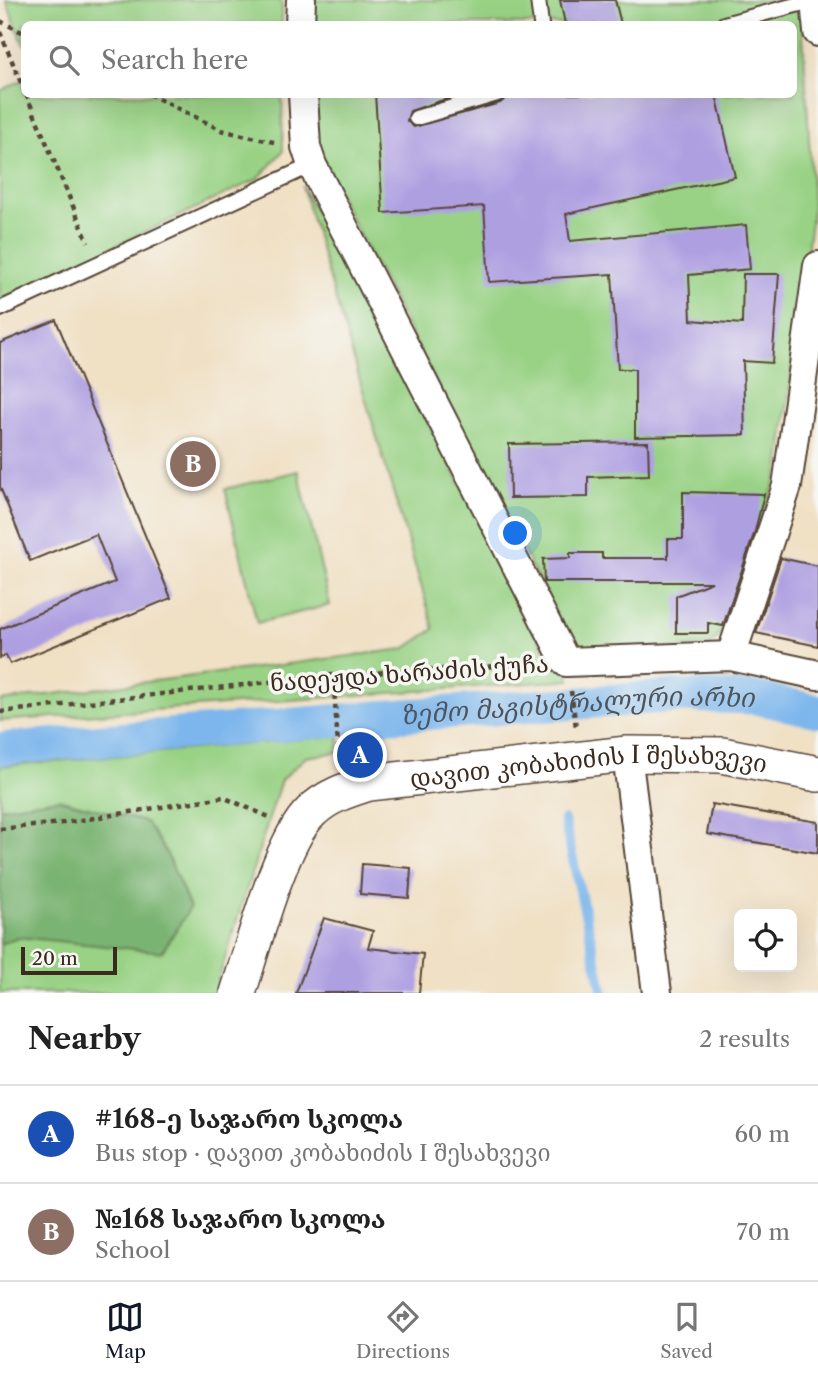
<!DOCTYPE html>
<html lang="en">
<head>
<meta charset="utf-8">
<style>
	body { margin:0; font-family:"Libre Caslon Text","Noto Serif Georgian",serif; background:#f2f2f2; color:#222 }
	.controls { position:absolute; right:21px; bottom:21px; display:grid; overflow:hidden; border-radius:10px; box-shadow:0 7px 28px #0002 }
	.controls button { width:63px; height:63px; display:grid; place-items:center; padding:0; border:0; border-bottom:2px solid #e0e0e0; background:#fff; color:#222; font:35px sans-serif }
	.scale { position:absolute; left:21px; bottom:18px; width:96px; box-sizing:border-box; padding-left:7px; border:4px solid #3b2a1e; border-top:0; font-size:19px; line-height:24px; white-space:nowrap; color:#3b2a1e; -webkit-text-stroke:5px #f6f6f2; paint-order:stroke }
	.you { position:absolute; left:516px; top:534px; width:24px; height:24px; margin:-18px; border:5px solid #fff; border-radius:50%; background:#1a73e8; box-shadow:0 0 0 10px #1a73e833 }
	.badge { display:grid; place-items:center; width:46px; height:46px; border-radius:50%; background:#111827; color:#fff; font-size:23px; font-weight:700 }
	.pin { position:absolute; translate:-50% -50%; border:4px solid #fff; box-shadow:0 2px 7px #0006 }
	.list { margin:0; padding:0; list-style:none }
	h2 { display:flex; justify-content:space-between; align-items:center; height:91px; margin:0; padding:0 28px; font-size:30px }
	h2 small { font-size:23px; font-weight:400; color:#767676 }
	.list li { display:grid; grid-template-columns:46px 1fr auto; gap:21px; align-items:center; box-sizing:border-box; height:98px; padding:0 28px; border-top:2px solid #e0e0e0 }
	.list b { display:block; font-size:26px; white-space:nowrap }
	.list p { margin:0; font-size:23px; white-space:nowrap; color:#767676 }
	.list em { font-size:23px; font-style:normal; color:#767676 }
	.icon { flex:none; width:38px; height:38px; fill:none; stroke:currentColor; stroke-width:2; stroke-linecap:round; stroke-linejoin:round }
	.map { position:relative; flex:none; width:818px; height:993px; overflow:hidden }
	.search { position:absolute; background:#fff; box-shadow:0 7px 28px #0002; left:21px; right:21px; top:21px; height:77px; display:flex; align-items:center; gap:18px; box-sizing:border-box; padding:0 24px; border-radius:10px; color:#767676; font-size:26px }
	.sheet { height:287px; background:#fff }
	nav { display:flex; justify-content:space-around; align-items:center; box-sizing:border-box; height:98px; border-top:2px solid #e0e0e0; background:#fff; font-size:19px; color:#767676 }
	nav a { display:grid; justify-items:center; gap:4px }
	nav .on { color:#111827 }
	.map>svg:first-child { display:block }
</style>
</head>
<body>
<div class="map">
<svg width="818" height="993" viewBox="0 0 818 993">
	<rect width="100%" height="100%" fill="#f6f6f2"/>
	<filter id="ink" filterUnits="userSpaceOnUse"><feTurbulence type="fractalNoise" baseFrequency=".0143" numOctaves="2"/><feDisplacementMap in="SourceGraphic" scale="14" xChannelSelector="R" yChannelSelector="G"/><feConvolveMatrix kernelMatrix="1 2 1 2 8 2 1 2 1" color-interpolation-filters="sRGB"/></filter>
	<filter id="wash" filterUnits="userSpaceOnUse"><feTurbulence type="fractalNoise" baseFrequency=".00686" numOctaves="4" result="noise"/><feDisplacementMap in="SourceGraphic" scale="28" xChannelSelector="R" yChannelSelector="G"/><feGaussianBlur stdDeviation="1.57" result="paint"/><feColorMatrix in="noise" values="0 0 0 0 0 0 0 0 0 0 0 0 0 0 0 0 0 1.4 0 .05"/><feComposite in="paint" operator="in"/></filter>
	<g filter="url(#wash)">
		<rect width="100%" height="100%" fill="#f0e0c4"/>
		<g fill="#99d285" stroke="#6a7e52" stroke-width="2">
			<polygon points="6,0 282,0 282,24 24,24 24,46"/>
			<polygon points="310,0 801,0 813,206 779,470 727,627 710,645 579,658 312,143 311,95 794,94 794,24 310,24"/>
			<polygon points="24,79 24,94 282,95 283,151 258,179 0,300 0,91"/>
			<path d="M302 186 510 577C526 611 537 651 568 673L570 680 0 721V701L404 649 434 629Z"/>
			<polygon points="298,471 330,605 257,623 225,489"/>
			<polygon points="339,736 339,752 306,757 281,780 214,993 0,993 0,944 18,937 55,939 58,799 0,808 0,766"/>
		</g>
		<polygon fill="#7ab472" stroke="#5a6f48" stroke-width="2" points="58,799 146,822 167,854 190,908 162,952 18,937 0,944 0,808"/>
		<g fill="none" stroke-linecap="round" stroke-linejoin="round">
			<polyline stroke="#7bb6ec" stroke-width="10" points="564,820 603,993"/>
			<path stroke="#7bb6ec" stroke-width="33" id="s1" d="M0 749 379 717 680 696 756 698 818 711"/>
		</g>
		<g id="blocks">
			<g fill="#ae9fe1">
				<polygon points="560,0 615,0 621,24 565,24"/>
				<polygon points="375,94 461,94 410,111 407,121 414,127 500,103 504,100 506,94 716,94 735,177 566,214 570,241 746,225 750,269 689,275 691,320 742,324 743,274 779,274 772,363 743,361 745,435 635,437 635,369 618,369 612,274 489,282 484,206 383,213"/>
				<polygon points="56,320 171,598 10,664 6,655 0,658 0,629 115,582 96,534 30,561 0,487 0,343"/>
				<polygon points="648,442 649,475 588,477 588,497 510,498 509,444"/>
				<polygon points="683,492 764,494 755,531 723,626 708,623 708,633 676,633 676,596 712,582 544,582 543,559 570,558 570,553 602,553 602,558 668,558 668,539 683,539"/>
				<polygon points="781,558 818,566 818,646 756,633"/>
				<polygon points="712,804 818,822 818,853 707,834"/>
				<polygon points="362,864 411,868 409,898 360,894"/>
				<polygon points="324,918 373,931 368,948 423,954 419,993 296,993"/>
			</g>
		</g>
	</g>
	<g filter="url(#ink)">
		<use href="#blocks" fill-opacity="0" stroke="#564537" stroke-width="2"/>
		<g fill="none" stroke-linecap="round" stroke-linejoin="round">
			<defs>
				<g id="service">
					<polyline points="538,0 541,24"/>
					<polyline points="724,24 815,0"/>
					<polyline points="416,118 497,94"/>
					<polyline points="0,309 312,165"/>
				</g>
				<g id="minor">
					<polyline points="815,1 818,32"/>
					<polyline points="300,24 301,0"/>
					<polyline points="303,94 306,147 312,165 566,662 731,656 818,675"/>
					<polyline points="731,656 787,486 818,266"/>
					<polyline points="627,754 657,993"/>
				</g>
				<g id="tertiary">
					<path id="s2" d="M238 993C252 950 280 841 311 812 327 796 347 790 369 783L627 754 722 755 818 774"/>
				</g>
			</defs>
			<use href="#service" stroke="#564537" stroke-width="18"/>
			<use href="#minor" stroke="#564537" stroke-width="32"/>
			<use href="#tertiary" stroke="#564537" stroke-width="38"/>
			<g stroke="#564537" stroke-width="4.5" stroke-dasharray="5 5" stroke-linecap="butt">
				<polyline points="0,21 24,33"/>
				<polyline points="0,32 24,90"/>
				<polyline points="26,94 88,242"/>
				<polyline points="149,94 221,130 278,143"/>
				<polyline points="333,675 339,759"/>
				<polyline points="571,691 576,727"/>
				<polyline points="0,712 333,675 534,664"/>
				<polyline points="0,829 63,823 223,797 269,817"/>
			</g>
			<use href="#service" stroke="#fff" stroke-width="14"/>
			<use href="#minor" stroke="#fff" stroke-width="28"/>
			<use href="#tertiary" stroke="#fff" stroke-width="35"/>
		</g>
	</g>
	<g text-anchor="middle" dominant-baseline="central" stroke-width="7" stroke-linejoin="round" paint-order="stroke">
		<g font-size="24" fill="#3b2a1e" stroke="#f6f6f2">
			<text transform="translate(409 673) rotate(-4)">ნადეჟდა ხარაძის ქუჩა</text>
			<text stroke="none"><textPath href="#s2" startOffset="483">დავით კობახიძის I შესახვევი</textPath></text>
		</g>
		<g font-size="26" font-style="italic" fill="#4e545c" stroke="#f6f6f2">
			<text stroke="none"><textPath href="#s1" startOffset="579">ზემო მაგისტრალური არხი</textPath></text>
		</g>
	</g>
</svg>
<div class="controls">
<button><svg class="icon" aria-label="locate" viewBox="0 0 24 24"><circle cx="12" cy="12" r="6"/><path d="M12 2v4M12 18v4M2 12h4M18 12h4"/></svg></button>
</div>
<div class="scale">20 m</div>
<div class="you"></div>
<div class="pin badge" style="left:360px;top:755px;background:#1a4fb4">A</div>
<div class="pin badge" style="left:193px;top:464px;background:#8d6e63">B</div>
<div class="search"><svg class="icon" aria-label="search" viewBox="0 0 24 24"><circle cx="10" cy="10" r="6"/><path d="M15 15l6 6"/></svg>Search here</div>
</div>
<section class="sheet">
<h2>Nearby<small>2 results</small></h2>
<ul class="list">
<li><span class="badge" style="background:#1a4fb4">A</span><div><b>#168-ე საჯარო სკოლა</b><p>Bus stop · დავით კობახიძის I შესახვევი</p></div><em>60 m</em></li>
<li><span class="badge" style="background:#8d6e63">B</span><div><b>№168 საჯარო სკოლა</b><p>School</p></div><em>70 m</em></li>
</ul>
</section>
<nav>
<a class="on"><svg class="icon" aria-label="map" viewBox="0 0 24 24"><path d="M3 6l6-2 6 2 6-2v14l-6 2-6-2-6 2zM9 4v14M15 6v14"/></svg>Map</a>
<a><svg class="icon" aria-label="directions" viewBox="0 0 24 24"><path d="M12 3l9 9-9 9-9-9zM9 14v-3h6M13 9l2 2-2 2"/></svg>Directions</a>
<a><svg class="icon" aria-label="saved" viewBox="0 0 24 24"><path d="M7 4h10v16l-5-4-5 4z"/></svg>Saved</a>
</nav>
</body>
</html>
